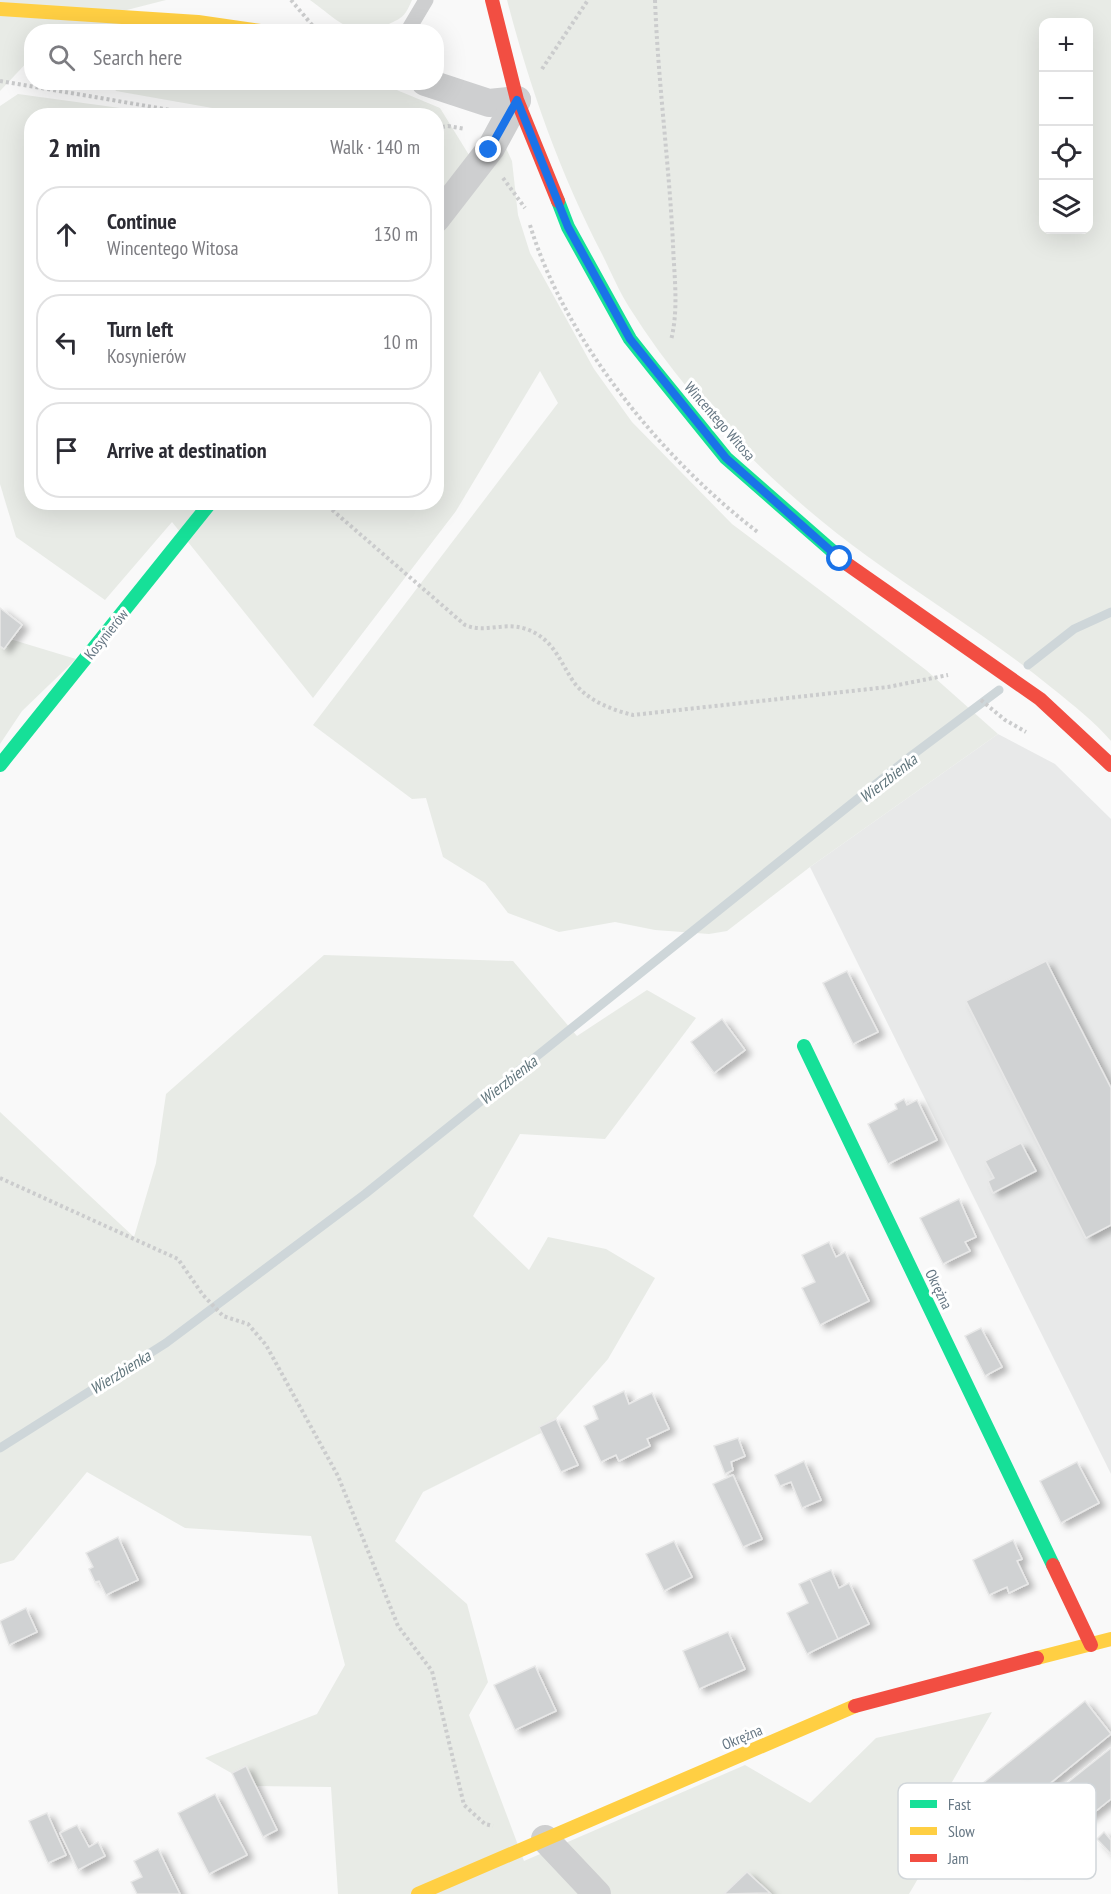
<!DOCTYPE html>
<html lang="en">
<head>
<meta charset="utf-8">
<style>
	body { margin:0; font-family:"PT Sans Narrow",sans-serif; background:#f7f7f7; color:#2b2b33 }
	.controls { position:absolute; right:18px; top:18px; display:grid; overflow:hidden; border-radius:12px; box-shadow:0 6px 24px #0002 }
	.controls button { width:54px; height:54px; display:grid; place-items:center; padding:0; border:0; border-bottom:2px solid #e1e1e2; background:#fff; color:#2b2b33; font:30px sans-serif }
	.stop { position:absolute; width:18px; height:18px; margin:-14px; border:4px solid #1a73e8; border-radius:50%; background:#fff }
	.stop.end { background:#1a73e8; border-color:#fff; box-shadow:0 2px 6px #0008 }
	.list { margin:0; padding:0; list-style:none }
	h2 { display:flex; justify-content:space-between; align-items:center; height:78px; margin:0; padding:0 24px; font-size:26px }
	h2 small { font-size:20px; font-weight:400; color:#7c7c81 }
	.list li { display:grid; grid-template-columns:39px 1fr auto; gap:18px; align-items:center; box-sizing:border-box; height:96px; margin:0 12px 12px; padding:0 12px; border:2px solid #e1e1e2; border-radius:24px }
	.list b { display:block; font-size:22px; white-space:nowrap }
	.list p { margin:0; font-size:20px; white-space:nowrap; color:#7c7c81 }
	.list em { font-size:20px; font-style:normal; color:#7c7c81 }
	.icon { flex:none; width:33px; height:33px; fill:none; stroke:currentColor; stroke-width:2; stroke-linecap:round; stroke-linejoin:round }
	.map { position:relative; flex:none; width:1111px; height:1894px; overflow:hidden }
	.search { position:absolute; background:#fff; box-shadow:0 6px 24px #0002; left:24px; top:24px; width:420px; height:66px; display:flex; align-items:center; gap:15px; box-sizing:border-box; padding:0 21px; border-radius:24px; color:#7c7c81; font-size:22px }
	.panel { position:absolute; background:#fff; box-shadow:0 6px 24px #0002; left:24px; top:108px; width:420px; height:402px; border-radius:24px }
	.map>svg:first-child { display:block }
</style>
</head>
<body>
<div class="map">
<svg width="1111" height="1894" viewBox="0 0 1111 1894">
	<defs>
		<filter id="shadow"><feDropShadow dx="6" dy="4" stdDeviation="3" flood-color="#0004"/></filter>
	</defs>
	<rect width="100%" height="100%" fill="#f9f9f9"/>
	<polygon fill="#e8e9e9" points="998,734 1055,764 1111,819 1111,1474 810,867"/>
	<g fill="#e8ebe6" fill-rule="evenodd">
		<polygon points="0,0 166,0 119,12 133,31 32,32 31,58 0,91"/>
		<path d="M310 0H412C405 16 404 17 387 25 353 41 337 19 310 0Z"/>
		<path d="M507 0H1111V741C1094 721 1073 705 1052 688 993 640 929 601 867 556 775 489 690 404 629 307 619 291 611 272 602 254 560 173 530 89 507 0ZM1044 22H1088V230H1044Z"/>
		<polygon points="112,83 380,83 440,108 469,155 505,146 512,161 518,215 530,253 594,369 632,422 732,524 926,670 998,734 810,867 727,931 709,934 655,930 615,922 559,932 508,913 485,883 443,857 426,798 412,799 313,725 558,403 540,371 456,511 313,698 172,522 105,600 16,537 0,484 0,106 18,94 171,115 32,116 32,502 436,502 436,116 252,115 116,91"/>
		<polygon points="0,636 76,659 22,711 0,744"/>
		<polygon points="324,955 513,961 577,1036 647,990 696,1018 605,1139 520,1134 473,1216 529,1270 548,1237 606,1249 655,1278 608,1359 545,1431 423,1492 395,1541 467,1604 488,1682 469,1715 524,1861 745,1765 810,1803 876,1738 992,1712 936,1810 943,1836 909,1894 338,1894 331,1787 254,1786 205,1758 317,1714 345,1665 311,1536 185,1528 87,1472 14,1560 0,1564 0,1112 134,1237 156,1163 166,1094"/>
	</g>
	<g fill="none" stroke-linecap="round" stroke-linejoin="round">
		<g stroke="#ced6d9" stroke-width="9">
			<polyline points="1028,665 1074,629 1111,612"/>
			<polyline points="0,1448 166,1343 365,1194 911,756 999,690"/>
		</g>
	</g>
	<g fill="#d0d2d3" stroke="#e8e8e8" stroke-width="1.5" filter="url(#shadow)">
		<polygon points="0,608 22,625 4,649 0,646"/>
		<polygon points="1046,961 1111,1088 1111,1225 1086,1238 966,1001"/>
		<polygon points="847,971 878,1032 853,1044 823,983"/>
		<polygon points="722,1019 745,1050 714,1073 691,1042"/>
		<polygon points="904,1099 907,1105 917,1100 937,1140 888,1164 868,1124 897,1109 895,1104"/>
		<polygon points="1021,1143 1036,1171 993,1193 988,1181 994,1178 985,1161"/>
		<polygon points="959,1199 976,1237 965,1242 970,1251 943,1264 920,1218"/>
		<polygon points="829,1242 836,1257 845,1252 869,1301 820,1325 802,1288 815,1282 802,1255"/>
		<polygon points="981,1328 1002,1367 985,1376 965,1336"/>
		<polygon points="624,1391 629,1404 652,1393 669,1429 647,1439 650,1446 619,1461 616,1455 601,1462 584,1426 598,1419 593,1406"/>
		<polygon points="556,1419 578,1465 561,1472 539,1427"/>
		<polygon points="738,1438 745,1456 731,1462 733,1470 725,1474 714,1446"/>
		<polygon points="804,1461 821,1500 802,1508 791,1482 780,1486 775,1475"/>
		<polygon points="1077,1462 1099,1503 1061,1523 1040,1481"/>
		<polygon points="733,1475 762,1539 743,1547 713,1484"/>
		<polygon points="118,1537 138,1580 106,1595 99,1581 95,1582 89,1569 93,1567 86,1553"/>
		<polygon points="1013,1540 1022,1559 1017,1561 1028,1584 1009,1593 1007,1587 989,1595 973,1560"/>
		<polygon points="674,1541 692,1577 664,1591 646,1554"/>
		<polygon points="831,1570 839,1588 849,1583 869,1624 838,1639 810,1579"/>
		<polygon points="810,1579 838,1639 807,1654 787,1613 808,1603 799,1584"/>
		<polygon points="26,1608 37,1632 9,1645 0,1621"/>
		<polygon points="728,1632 745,1669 699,1689 683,1651"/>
		<polygon points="535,1666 556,1711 515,1730 494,1685"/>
		<polygon points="1085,1701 1111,1734 989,1833 962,1800"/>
		<polygon points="1111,1748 1111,1799 1021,1871 995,1840"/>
		<polygon points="246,1766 277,1830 263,1837 232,1773"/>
		<polygon points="215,1794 247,1855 209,1874 178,1813"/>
		<polygon points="47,1813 66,1855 48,1863 29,1821"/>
		<polygon points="77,1825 89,1847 98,1842 105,1856 78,1870 60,1833"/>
		<polygon points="1104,1832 1111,1840 1111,1854 1097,1839"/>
		<polygon points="158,1849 180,1894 137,1894 131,1882 142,1877 134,1861"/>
		<polygon points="747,1872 770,1893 724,1894"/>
	</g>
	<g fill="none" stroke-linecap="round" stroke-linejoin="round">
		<g stroke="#cbcccd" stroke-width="4" stroke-dasharray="3 3" stroke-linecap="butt">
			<polyline points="291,0 318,32"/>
			<path d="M655 0C658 82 669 162 673 244 674 275 679 309 671 340"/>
			<polyline points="542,69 588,0"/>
			<polyline points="0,81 206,116"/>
			<polyline points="436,128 448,126 465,129"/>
			<polyline points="503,178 525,208"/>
			<path d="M530 225C565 341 664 461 759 533"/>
			<path d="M323 502 465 625C489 635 508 617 537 634 556 646 561 663 573 681 586 700 612 710 633 715L888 687 948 675"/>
			<polyline points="981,700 1005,720 1026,732"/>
			<polyline points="0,1178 178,1259 203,1295 223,1316 248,1324 266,1345 338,1476 398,1626 432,1671 464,1805 485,1824 493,1826"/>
		</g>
		<polyline stroke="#cecfd0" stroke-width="15" points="407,32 426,0"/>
		<g stroke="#cecfd0" stroke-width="28">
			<polyline points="425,82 489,103 517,100"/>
			<polyline points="436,219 491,148 517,100"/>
			<polyline points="545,1839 597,1894"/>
		</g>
		<g stroke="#16e098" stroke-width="14">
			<polyline points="558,201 568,227 630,339 653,368 726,458 847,564"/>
			<polyline points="0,765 211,502"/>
			<polyline points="804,1046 1053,1565"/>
		</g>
		<g stroke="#ffcf43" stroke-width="14">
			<polyline points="0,9 198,22 267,32"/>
			<polyline points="1037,1658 1111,1639"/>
			<polyline points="418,1894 855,1706"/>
		</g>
		<g stroke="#f24e42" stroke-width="14">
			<polyline points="492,0 517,100 558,201"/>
			<polyline points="847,564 1040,699 1111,765"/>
			<polyline points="1053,1565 1091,1645"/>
			<polyline points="855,1706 1037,1658"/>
		</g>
	</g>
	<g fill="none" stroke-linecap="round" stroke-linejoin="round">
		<polyline stroke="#1a73e8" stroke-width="8" points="489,150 517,100 568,227 630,339 726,458 840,559"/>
	</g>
	<g text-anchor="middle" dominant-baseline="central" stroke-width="6" stroke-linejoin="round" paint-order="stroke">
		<g font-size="15" fill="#657683" stroke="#fff">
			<text transform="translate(720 421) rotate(49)">Wincentego Witosa</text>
			<text transform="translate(106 634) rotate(-51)">Kosynierów</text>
			<text transform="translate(939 1289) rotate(64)">Okrężna</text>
			<text transform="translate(742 1737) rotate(-23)">Okrężna</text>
		</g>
		<g font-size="16" font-style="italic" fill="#60757c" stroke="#fff">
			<text transform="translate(888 778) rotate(-38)">Wierzbienka</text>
			<text transform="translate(508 1080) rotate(-38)">Wierzbienka</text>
			<text transform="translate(120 1372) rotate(-32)">Wierzbienka</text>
		</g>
	</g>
	<rect x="898" y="1783" width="198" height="96" rx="9" fill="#fff" stroke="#d1d6da" stroke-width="1.5"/>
	<rect x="910" y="1800" width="27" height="8" fill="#16e098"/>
	<rect x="910" y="1827" width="27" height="8" fill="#ffcf43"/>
	<rect x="910" y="1854" width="27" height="8" fill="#f24e42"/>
	<g font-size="16" fill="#657683">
		<text x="948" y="1810">Fast</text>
		<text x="948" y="1837">Slow</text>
		<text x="948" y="1864">Jam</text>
	</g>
</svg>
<div class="controls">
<button>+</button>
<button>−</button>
<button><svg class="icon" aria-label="locate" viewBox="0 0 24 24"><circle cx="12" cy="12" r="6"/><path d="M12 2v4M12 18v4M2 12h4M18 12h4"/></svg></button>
<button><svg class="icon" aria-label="layers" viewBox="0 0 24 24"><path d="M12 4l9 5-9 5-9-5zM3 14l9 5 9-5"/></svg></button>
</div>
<div class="stop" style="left:840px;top:559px"></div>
<div class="stop end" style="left:489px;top:150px"></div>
<div class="search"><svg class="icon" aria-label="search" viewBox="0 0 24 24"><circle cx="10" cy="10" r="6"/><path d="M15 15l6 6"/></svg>Search here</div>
<section class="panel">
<h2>2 min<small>Walk · 140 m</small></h2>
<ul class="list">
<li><svg class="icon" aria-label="ahead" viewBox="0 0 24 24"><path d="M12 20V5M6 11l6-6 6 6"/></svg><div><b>Continue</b><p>Wincentego Witosa</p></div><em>130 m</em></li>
<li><svg class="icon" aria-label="left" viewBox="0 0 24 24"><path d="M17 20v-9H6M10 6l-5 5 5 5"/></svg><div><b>Turn left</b><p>Kosynierów</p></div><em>10 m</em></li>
<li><svg class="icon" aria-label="arrive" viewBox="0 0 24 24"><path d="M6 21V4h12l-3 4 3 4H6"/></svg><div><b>Arrive at destination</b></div></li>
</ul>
</section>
</div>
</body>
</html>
